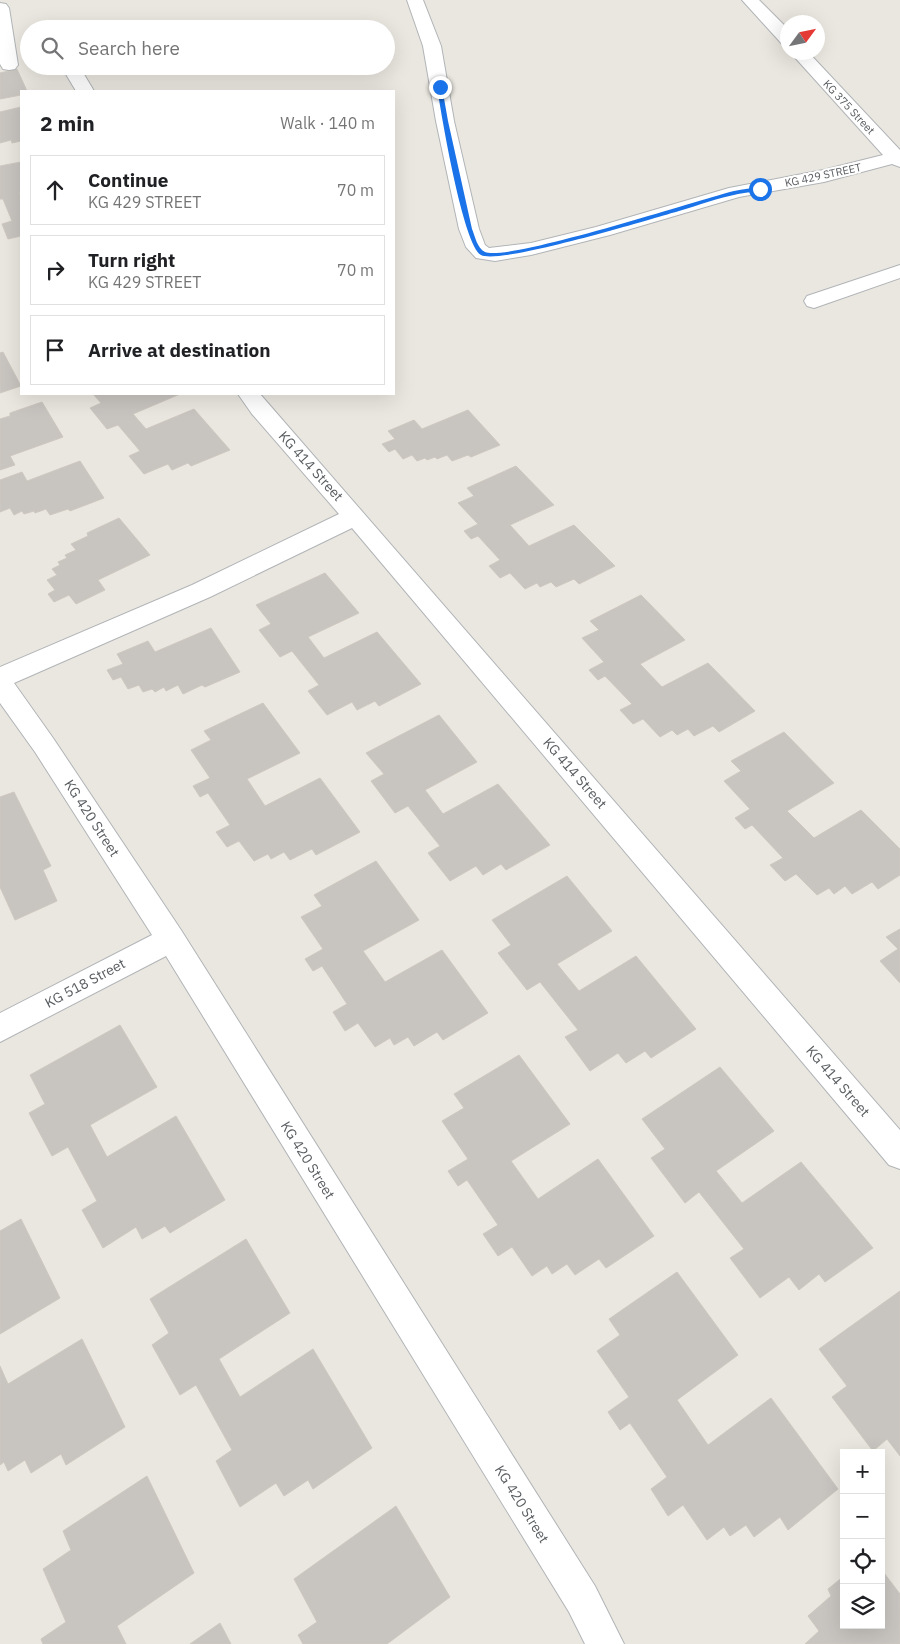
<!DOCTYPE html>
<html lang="en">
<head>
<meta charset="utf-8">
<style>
	body { margin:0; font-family:"IBM Plex Sans",sans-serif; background:#f2f2f2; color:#202124 }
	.controls { position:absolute; right:15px; bottom:15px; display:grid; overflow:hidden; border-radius:0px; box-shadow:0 5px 20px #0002 }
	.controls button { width:45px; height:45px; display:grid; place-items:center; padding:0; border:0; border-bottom:1px solid #e0e0e0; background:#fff; color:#202124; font:25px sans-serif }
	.compass { position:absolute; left:780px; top:15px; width:45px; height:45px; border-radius:50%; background:#fff; box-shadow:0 5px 20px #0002; rotate:57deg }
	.stop { position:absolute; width:15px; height:15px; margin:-11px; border:4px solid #1a73e8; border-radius:50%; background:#fff }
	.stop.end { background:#1a73e8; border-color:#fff; box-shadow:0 1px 5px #0008 }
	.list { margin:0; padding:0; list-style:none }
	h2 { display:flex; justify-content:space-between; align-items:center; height:65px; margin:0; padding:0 20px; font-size:21px }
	h2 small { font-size:16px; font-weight:400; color:#757577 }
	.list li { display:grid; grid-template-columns:32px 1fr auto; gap:15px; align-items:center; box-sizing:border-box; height:70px; margin:0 10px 10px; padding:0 10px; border:1px solid #e0e0e0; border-radius:0px }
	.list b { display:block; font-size:19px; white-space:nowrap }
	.list p { margin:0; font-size:16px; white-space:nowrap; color:#757577 }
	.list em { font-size:16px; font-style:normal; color:#757577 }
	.icon { flex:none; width:28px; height:28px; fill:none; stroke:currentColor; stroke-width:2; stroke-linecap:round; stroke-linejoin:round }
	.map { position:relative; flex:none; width:900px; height:1644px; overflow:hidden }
	.search { position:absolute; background:#fff; box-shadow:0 5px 20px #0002; left:20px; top:20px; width:375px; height:55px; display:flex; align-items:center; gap:12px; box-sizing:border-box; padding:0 18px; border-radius:28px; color:#757577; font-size:19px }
	.panel { position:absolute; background:#fff; box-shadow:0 5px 20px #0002; left:20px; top:90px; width:375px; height:305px; border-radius:0px }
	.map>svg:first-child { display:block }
</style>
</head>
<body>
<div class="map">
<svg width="900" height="1644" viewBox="0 0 900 1644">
	<rect width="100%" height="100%" fill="#eae7e0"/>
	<g fill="#c8c4c0" stroke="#cec8bf">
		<polygon points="17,69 27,91 21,91 21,95 0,99 0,73"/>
		<polygon points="21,107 21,141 12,143 11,140 0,143 0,112"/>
		<polygon points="21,162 21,192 19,192 21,197 21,236 8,239 2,224 12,221 3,199 0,199 0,166"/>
		<polygon points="3,352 21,386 0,393 0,353"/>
		<polygon points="93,394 180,394 133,414 146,429 194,409 230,450 191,466 188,463 172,470 168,464 144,474 129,456 140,451 118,425 107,429 90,408 101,403"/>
		<polygon points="42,402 63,437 10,456 15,465 0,470 0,419 10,416 10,413"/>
		<polygon points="468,410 500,445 471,457 468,455 452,461 447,455 437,459 435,457 427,460 425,458 417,461 412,455 403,459 395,449 389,452 382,444 395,439 388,431 414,420 422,429"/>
		<polygon points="80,461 104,498 70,511 68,509 50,515 46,509 35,513 34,511 24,514 22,511 14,515 10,508 0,512 0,480 22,472 27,481"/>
		<polygon points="516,466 554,505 510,525 529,546 574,525 615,566 579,584 574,579 556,587 551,582 540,587 537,583 525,589 510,573 500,578 489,566 500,560 478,536 471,539 464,531 478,524 458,503 474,496 467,488"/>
		<polygon points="119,518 150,555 98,580 105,590 76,604 69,595 54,602 48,594 55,590 47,580 57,575 52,569 60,565 58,562 67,558 65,555 76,550 71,544 88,536 87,533"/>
		<polygon points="325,573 359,613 308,637 324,658 377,632 421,684 379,706 375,701 357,710 352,702 327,715 308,691 319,685 292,651 280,657 259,630 271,624 256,605"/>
		<polygon points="641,595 685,640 640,664 662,687 708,663 755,711 719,732 713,726 694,736 688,729 677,735 672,730 660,737 643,719 633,724 620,710 632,704 605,676 598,680 589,670 604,662 582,638 599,630 590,621"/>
		<polygon points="211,628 240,672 205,687 202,685 183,694 178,685 166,691 164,687 155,692 152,689 143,692 139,685 128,689 121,677 113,680 107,670 123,664 117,654 148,641 155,652"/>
		<polygon points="263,703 300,753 247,779 265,806 320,778 360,832 316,855 312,849 290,860 284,852 271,859 268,854 254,861 239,841 227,847 216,832 230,825 208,793 200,797 193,786 210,778 191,750 211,740 204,731"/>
		<polygon points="439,715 477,762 425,790 443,814 498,784 550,845 506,870 501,864 483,875 476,866 450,881 428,853 440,846 408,806 395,813 371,781 384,774 366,753"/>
		<polygon points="784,732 834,783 787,811 814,838 861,810 900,849 900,875 878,889 872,882 852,894 845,886 834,894 829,888 817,895 796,874 785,881 770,865 783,858 752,825 745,829 735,818 750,809 724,781 741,771 731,761"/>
		<polygon points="14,792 51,866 43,870 57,901 15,920 0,887 0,797"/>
		<polygon points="376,861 419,920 363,951 385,982 442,950 488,1013 443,1040 437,1032 414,1046 408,1037 394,1045 390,1038 375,1047 358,1023 345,1031 333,1012 347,1004 322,966 313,971 305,959 323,949 301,917 322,906 314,895"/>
		<polygon points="567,876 612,931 557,964 579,991 636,956 696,1029 651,1058 645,1051 626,1063 618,1053 590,1071 565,1037 578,1030 540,982 527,990 498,953 511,945 492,920"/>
		<polygon points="900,929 900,983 880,961 898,949 886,937"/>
		<polygon points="120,1025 157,1087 90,1125 107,1157 176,1116 225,1200 170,1233 165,1226 142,1239 136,1227 103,1248 82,1210 97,1201 68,1147 52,1156 29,1113 45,1104 30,1075"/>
		<polygon points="519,1055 570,1124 511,1161 538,1199 598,1159 654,1236 606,1268 599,1259 575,1275 567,1264 552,1274 547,1266 532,1276 512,1247 498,1256 483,1234 498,1225 467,1180 458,1186 448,1171 468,1159 442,1121 464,1108 454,1094"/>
		<polygon points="720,1067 774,1131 716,1171 742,1203 801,1162 873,1248 825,1282 819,1274 799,1290 789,1277 760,1298 730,1258 744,1249 699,1192 685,1203 651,1158 665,1149 642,1119"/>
		<polygon points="21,1219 60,1298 0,1334 0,1231"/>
		<polygon points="246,1239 290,1313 219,1359 240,1397 313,1349 372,1448 313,1489 308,1480 284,1496 276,1483 240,1507 216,1461 232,1450 196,1385 180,1395 152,1345 169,1333 150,1299"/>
		<polygon points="677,1272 738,1355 677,1400 708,1445 771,1398 838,1489 788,1530 780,1517 754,1537 746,1525 730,1536 724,1527 707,1540 683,1505 668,1516 651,1489 667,1477 630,1423 620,1430 608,1412 629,1397 597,1351 620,1335 609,1319"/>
		<polygon points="900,1291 900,1456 887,1439 873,1451 832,1397 847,1386 819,1349"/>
		<polygon points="82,1339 125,1427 66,1465 61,1454 31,1473 25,1460 8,1471 4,1462 0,1465 0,1366 8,1384"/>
		<polygon points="147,1476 194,1573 117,1626 126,1644 43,1644 41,1639 66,1622 43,1569 71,1550 63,1531"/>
		<polygon points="396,1506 450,1597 387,1644 303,1644 298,1635 317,1622 294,1579"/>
		<polygon points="881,1569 900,1594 900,1644 805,1644 819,1631 808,1616 831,1596 828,1589 844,1576 844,1625 881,1625"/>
		<polygon points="220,1623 231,1644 190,1644"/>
	</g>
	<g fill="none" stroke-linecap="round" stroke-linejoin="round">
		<defs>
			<g id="minor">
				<polygon points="407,0 423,0 441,46 454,121 479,229 485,245 489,248 531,243 596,227 729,188 823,170 883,155 790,52 808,52 900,150 900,167 892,164 824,182 739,197 610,235 531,255 495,261 476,258 466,247 459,229 436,121 423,46"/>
				<polygon points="742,0 759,0 788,29 788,45 782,44"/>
				<polygon points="0,3 6,4 9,8 18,65 15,69 9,70 3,69 0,64"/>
				<polygon points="61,66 79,66 94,91 76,91"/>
				<polygon points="900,265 900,278 814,308 807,306 804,301 807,296"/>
				<polygon points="238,394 260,394 900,1130 900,1169 889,1165 352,528 210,597 14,683 53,738 181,930 595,1586 624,1644 585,1644 569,1612 166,956 0,1042 0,1013 152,935 35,752 0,703 0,667 192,585 339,514 252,414"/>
			</g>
		</defs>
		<use href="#minor" stroke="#b1b4b7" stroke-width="2"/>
		<use href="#minor" fill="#fff" fill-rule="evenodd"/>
	</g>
	<path fill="#1a73e8" d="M440 86 442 87 448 121 472 229C475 236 477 248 485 252 508 262 698 200 734 191 743 189 752 188 760 187L763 189C756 193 746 192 738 194 718 198 699 205 679 211 651 219 500 265 481 255 463 245 441 113 437 87Z"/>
	<g text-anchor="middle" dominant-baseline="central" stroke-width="4" stroke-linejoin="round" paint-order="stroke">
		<g font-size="11" fill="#595d60" stroke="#fff">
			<text transform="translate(849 107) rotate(47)">KG 375 Street</text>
			<text transform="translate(823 175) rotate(-12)">KG 429 STREET</text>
		</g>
		<g font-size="14" fill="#595d60" stroke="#fff">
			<text transform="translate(311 466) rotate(48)">KG 414 Street</text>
			<text transform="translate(575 773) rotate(49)">KG 414 Street</text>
			<text transform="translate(92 818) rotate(57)">KG 420 Street</text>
			<text transform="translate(85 983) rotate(-28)">KG 518 Street</text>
			<text transform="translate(838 1081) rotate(49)">KG 414 Street</text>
			<text transform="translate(308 1160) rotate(58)">KG 420 Street</text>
			<text transform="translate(522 1504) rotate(58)">KG 420 Street</text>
		</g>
	</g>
</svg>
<div class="controls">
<button>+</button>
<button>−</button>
<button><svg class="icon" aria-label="locate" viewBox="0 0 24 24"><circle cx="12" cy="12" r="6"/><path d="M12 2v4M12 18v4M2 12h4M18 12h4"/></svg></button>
<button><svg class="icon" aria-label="layers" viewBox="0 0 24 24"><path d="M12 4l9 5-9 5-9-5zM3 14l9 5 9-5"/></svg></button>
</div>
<svg class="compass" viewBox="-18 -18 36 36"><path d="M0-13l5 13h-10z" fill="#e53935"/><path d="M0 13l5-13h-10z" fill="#757577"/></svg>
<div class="stop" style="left:760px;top:189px"></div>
<div class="stop end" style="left:440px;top:87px"></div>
<div class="search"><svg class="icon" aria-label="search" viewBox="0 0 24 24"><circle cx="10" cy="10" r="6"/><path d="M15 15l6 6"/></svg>Search here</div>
<section class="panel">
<h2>2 min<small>Walk · 140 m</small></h2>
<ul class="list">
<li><svg class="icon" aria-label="ahead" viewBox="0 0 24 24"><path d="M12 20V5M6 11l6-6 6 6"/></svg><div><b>Continue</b><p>KG 429 STREET</p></div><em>70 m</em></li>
<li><svg class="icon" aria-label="right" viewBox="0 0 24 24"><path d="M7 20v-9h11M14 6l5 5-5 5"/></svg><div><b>Turn right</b><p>KG 429 STREET</p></div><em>70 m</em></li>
<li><svg class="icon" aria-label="arrive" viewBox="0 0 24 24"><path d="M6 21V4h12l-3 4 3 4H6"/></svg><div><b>Arrive at destination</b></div></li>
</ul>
</section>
</div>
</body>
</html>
